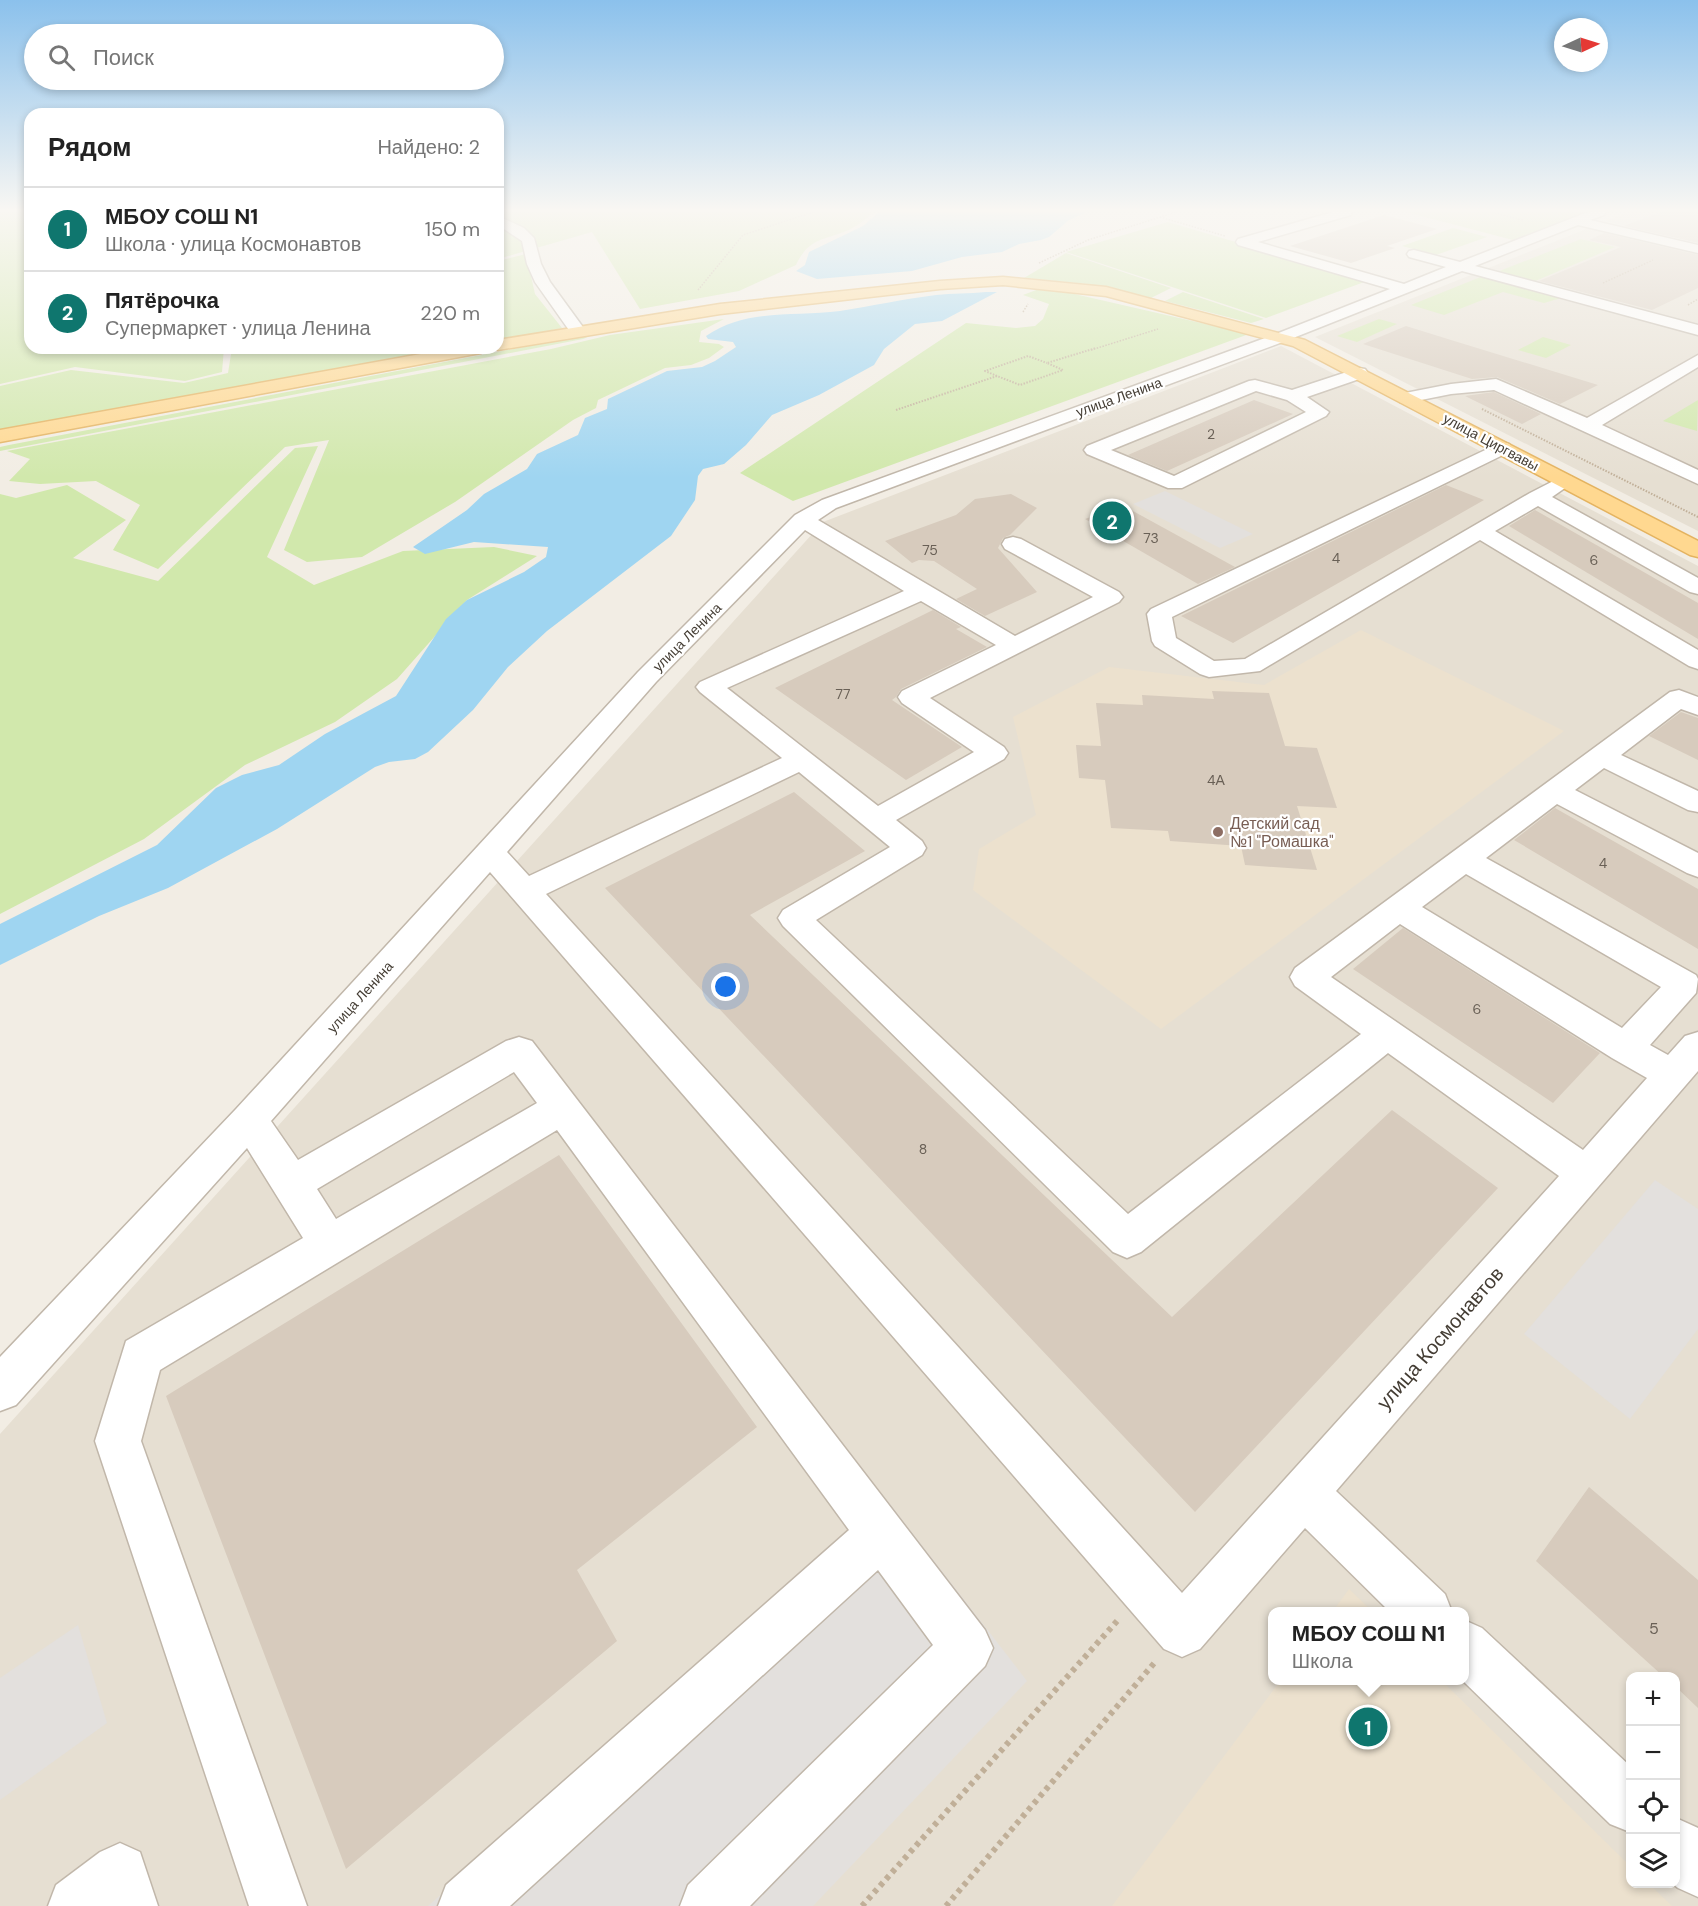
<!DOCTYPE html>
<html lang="ru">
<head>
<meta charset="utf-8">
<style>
	body { margin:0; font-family:"DM Sans",sans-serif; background:#f6f6f6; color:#222 }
	.controls { position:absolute; right:18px; bottom:18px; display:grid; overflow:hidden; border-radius:12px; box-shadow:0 3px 9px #0003 }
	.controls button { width:54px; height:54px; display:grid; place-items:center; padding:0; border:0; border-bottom:2px solid #e0e0e0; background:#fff; color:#222; font:30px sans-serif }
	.compass { position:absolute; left:1554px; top:18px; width:54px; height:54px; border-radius:50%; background:#fff; box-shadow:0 3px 9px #0003; rotate:86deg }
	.you { position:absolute; left:726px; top:987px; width:21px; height:21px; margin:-15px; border:4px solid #fff; border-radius:50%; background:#1a73e8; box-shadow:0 0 0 9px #1a73e833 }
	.badge { display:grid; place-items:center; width:39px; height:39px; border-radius:50%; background:#0f766e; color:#fff; font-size:20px; font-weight:700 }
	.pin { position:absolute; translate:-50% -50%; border:3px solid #fff; box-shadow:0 2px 6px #0006 }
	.popup { position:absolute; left:1268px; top:1607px; width:201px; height:78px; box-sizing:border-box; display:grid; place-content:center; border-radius:12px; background:#fff; filter:drop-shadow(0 2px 4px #0005); font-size:20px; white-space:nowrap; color:#767676 }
	.popup b { font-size:22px; color:#222 }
	.popup::after { content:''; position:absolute; left:50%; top:100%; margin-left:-12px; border:12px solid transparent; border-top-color:#fff }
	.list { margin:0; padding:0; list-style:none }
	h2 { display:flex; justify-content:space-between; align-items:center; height:78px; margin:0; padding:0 24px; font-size:26px }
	h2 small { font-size:20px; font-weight:400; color:#767676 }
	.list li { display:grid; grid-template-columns:39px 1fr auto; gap:18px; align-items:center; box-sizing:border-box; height:84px; padding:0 24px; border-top:2px solid #e0e0e0 }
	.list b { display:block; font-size:22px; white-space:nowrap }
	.list p { margin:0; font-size:20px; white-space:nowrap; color:#767676 }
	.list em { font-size:20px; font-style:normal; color:#767676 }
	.icon { flex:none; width:33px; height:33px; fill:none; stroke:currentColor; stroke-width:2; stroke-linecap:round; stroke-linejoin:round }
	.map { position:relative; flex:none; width:1698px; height:1906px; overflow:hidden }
	.search { position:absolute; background:#fff; box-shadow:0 3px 9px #0003; left:24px; top:24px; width:480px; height:66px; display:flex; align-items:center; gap:15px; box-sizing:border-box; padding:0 21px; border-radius:33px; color:#767676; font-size:22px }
	.panel { position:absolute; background:#fff; box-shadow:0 3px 9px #0003; left:24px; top:108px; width:480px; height:246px; border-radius:18px }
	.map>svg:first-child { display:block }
</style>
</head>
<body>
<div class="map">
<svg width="1698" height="1906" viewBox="0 0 1698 1906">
	<rect width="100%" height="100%" fill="#f2ede4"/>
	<g fill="#e6dfd2" fill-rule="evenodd">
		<polygon points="1629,212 1698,212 1698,242 1605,221"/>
		<polygon points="1594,226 1698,250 1698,531 1315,337"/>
		<path d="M1281 346 1698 566V1906H0V1434L823 522ZM1272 1612H1464V1680H1272ZM1630 1676H1676V1884H1630Z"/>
	</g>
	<g fill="#ece1ce">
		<polygon points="1361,630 1564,731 1161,1029 973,890 979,849 1036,815 1013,717 1109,667 1264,685"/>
		<polygon points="1349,1589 1372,1611 1333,1611"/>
		<polygon points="1281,1680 1442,1681 1630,1866 1630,1884 1649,1884 1672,1906 1112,1906"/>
	</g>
	<g fill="#d1e8ac">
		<polygon points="0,212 30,212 30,348 224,348 222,372 185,381 75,367 0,384"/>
		<path d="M498 212H873C867 217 861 224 854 227 830 241 810 234 796 265L739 291 640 309 592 232 498 259Z"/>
		<polygon points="1406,212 1586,212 1513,240"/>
		<polygon points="1168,222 1367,281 1266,318 1066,252"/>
		<polygon points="1453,228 1487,237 1436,255 1402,246"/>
		<polygon points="1581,239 1615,247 1533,282 1497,272"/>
		<polygon points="1066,253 1171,288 1151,298 1087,284 1024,278"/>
		<polygon points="526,254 535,294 562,328 498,341 498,261"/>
		<polygon points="1483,276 1561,298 1544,303 1503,292 1444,315 1411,305"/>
		<polygon points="1044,287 1249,334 793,501 740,473 966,323 1016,328 1035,326 1043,319 1049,304 1023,295"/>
		<polygon points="1183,292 1264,319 1251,323 1165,301"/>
		<polygon points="724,319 701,331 699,342 719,344 724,347 709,358 691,365 665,368 598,400 596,408 573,420 455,502 362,557 307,562 284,550 329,440 285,447 158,569 113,550 140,505 96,481 40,484 9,481 30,459 7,451 551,349 610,335"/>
		<polygon points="1379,319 1397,324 1357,342 1337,336"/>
		<polygon points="597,333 583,339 0,451 0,447 9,445"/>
		<polygon points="1543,337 1571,345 1546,358 1518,350"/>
		<polygon points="232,348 459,348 107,414 0,430 0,386 71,370 184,383 228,373"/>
		<polygon points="1698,400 1697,431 1663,421"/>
		<polygon points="318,446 267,557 314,585 403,551 494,547 537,556 467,600 397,679 335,722 245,765 144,839 0,914 0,494 16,498 67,485 126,520 73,558 158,581 295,448"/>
	</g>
	<g fill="#e3e0dd">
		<polygon points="1165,491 1253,534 1220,548 1133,504"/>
		<polygon points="1655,1180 1698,1209 1698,1329 1630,1419 1524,1334"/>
		<polygon points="887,1500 1027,1681 813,1906 428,1906"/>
		<polygon points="78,1625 107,1723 0,1800 0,1678"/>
	</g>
	<g fill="#9fd5f1">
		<polygon points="879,212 1087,212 1069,220 1049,237 1041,240 1019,244 1002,252 962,257 912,271 817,279 796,271 805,265 809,252 863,226"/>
		<path d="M986 292H997L942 321 915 324 884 349 874 365 819 395 772 415 746 445 724 464 703 469 698 476 695 500 671 536 547 631 508 667 473 710 428 752 415 759 389 762 375 767 277 829 168 888 99 916 0 965V924L157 845 216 788 242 775 279 765 325 734 396 696 446 619 467 600 524 572 546 557 548 547 474 542 425 554 413 547 467 510 484 494 527 469 537 454 578 435 585 418 607 409 608 399 667 371 702 367 715 361 736 347 733 342 708 339 706 336C746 308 794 317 840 311 872 306 903 299 936 295 952 293 969 294 986 292Z"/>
	</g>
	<g fill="#d7cbbd">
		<polygon points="1661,212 1698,212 1698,243 1624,226"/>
		<polygon points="1384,215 1437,229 1387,246 1395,248 1351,263 1290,246"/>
		<polygon points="1604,233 1698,255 1698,288 1652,310 1539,281 1621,247 1589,240"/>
		<polygon points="1406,326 1451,340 1598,385 1560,404 1497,377 1472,379 1363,344"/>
		<polygon points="1494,392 1541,414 1522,424 1465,396"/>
		<polygon points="1254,400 1293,414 1167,471 1128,455"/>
		<polygon points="1446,485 1484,500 1233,643 1181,616"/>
		<polygon points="1011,494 1037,508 1010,535 1003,538 998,548 1037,592 985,616 956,599 977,589 934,561 919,560 912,563 885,541 956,515 975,499"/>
		<polygon points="1122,505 1235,567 1198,584 1085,519"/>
		<polygon points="1535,510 1698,603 1698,639 1509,526"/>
		<polygon points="933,610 961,627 956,629 987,647 901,689 896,697 892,700 962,747 906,780 775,688"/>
		<polygon points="1212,691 1269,693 1285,746 1317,748 1337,808 1297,806 1317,870 1245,865 1241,846 1170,841 1168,831 1111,828 1105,780 1079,778 1076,745 1101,746 1096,703 1143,705 1142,695 1214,699"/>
		<polygon points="1681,712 1698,718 1698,760 1649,736"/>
		<polygon points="794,792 865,851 750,915 1172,1317 1392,1110 1498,1188 1195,1512 605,888"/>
		<polygon points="1555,808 1698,889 1698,949 1514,840"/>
		<polygon points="1403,928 1600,1053 1553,1103 1353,969"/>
		<polygon points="559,1155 757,1427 577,1570 617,1641 346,1869 166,1396"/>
		<polygon points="1589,1487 1698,1580 1698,1708 1676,1687 1676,1677 1664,1677 1536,1561"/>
	</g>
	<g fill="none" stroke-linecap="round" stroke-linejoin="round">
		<defs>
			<g id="minor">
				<path d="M1333 212H1352L1351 215 1258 242 1404 284 1446 267 1409 257 1407 254 1409 251 1414 250 1460 262 1588 212H1605L1604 215 1590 220 1698 245V253L1578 225 1475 266 1698 325V335L1462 271 1288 340 836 508 818 520 1015 636 1093 597 1005 549 1002 544 1005 539 1013 537 1021 539 1119 592 1123 597 1119 602 930 698 1004 747 1008 753 1004 759 896 820 922 841 926 848 922 855 816 920 1128 1214 1361 1034 1295 986 1290 977 1295 968 1670 692 1679 690 1698 697V715L1681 709 1621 755 1698 791V812L1688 810 1604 768 1575 790 1698 853V877L1687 873 1557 804 1486 858 1696 975 1698 979 1696 993 1650 1045 1668 1055 1685 1036 1698 1032V1071L1336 1491 1445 1594 1452 1612H1390L1305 1528 1200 1649 1182 1657 1164 1649 490 872 271 1121 298 1160 506 1041 519 1037 532 1041 985 1630 993 1648 985 1666 750 1906H680L688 1885 933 1645 878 1570 510 1906H438L446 1885 849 1530 557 1130 160 1370 141 1441 307 1906H249L95 1441 126 1341 303 1238 247 1148 16 1405 0 1411V1357L236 1109 638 672 795 515 822 500 1276 334 1390 289 1238 245 1236 242 1238 239ZM805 530 904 591 700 682 696 687 700 692 782 758 529 876 507 852 656 682ZM921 601 996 645 902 691 898 697 902 703 974 752 878 806 727 688ZM799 772 890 847 783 910 778 918 783 926 1113 1252 1127 1258 1141 1252 1388 1053 1559 1176 1182 1593 546 894ZM1466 874 1661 987 1622 1028 1422 907ZM1400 924 1612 1058 1647 1078 1583 1150 1331 977ZM514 1072 537 1103 336 1219 317 1189Z"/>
				<polygon points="498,216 524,228 534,238 541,264 550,282 585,330 583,333 571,333 535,282 527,264 522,241 498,225"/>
				<polygon points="1698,355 1698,367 1602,425 1698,470 1698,484 1494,390 1451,394 1406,403 1400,402 1397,398 1400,394 1451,384 1496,379 1587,418"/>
				<path d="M1359 368 1365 369 1368 373 1365 377 1307 397 1329 412 1326 416 1182 488H1168L1087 454 1084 450 1087 446 1249 381 1255 380 1292 390ZM1256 391 1287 400 1306 412 1174 476 1111 450Z"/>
				<polygon points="1502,442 1509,444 1512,448 1509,452 1172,617 1176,638 1214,661 1245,659 1530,493 1565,475 1572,477 1575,481 1552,497 1698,578 1698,594 1690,592 1538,506 1495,531 1698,650 1698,669 1689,666 1480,540 1260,671 1209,677 1200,674 1155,646 1152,641 1147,614 1151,609"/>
				<polygon points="1464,1620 1482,1628 1630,1766 1630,1832 1610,1824 1462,1680"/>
				<polygon points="1676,1818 1698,1828 1698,1897 1678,1888 1673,1884 1676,1884"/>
				<polygon points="120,1843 140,1852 158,1906 48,1906 56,1885 100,1852"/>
			</g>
			<g id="major">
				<polygon points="1003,277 1106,287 1305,340 1698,541 1698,557 1690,555 1293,346 1106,296 1003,285 940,289 720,314 498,350 492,348 498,348 498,340 720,304 940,281"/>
				<polygon points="454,348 489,348 481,353 0,442 0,430"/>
			</g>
		</defs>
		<use href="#minor" stroke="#c1b7aa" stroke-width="3"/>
		<use href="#major" stroke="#e4b360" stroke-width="3"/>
		<g stroke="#c0af98" stroke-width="1.5" stroke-dasharray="1.5 1.5" stroke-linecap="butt">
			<polyline points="1489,212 1523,220"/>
			<polyline points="1160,217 1225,236"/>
			<polyline points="1039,263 1088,240 1176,212"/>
			<polyline points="1603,283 1653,260"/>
			<polyline points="698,290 743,235 813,212"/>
			<polyline points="1688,305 1698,299"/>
			<polyline points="1023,312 1028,304"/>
			<polyline points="1091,350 1158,329"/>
		</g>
		<g stroke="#c0af98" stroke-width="2" stroke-dasharray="1.5 1.5" stroke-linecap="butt">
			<polyline points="997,376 985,371 1028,356 1047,363"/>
			<polyline points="1482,409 1698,517"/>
			<polyline points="896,410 997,376 1020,385 1063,370 1047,363 1096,348"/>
		</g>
		<g stroke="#c0af98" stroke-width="6" stroke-dasharray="4.5 4.5" stroke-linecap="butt">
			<polyline points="862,1906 1118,1620"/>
			<polyline points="946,1906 1156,1661"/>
		</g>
		<use href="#minor" fill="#fff" fill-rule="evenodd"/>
		<use href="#major" fill="#ffd890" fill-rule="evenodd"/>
	</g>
	<linearGradient id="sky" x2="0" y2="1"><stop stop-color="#8bc1ec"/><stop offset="0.44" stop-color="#f9f7f3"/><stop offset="1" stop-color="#f9f7f3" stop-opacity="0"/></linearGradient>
	<rect width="1698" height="478" fill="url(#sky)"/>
	<circle fill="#8d6e63" stroke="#fff" stroke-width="2" cx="1218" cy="832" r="6"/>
	<g text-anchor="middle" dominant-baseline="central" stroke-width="4.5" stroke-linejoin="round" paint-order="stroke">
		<g font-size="14" fill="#443d34" stroke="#fff">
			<text transform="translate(1119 397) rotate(-20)">улица Ленина</text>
			<text transform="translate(1491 442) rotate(28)">улица Циргвавы</text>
			<text transform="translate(687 637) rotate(-45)">улица Ленина</text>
			<text transform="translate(360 997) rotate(-48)">улица Ленина</text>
		</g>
		<g font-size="14" fill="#696056">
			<text x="1211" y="434">2</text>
			<text x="1151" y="538">73</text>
			<text x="930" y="550">75</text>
			<text x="1336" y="558">4</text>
			<text x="1594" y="560">6</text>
			<text x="843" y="694">77</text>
			<text x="1216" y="780">4А</text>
			<text x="1603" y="863">4</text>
			<text x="1477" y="1009">6</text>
			<text x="923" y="1149">8</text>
		</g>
		<g font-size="16" fill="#785e54" stroke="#fff" text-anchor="start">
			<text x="1230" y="823">Детский сад<tspan x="1230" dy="18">№1 "Ромашка"</tspan></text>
		</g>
		<g font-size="16" fill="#696056">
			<text x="1654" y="1628">5</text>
		</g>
		<g font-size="20" fill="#443d34" stroke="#fff">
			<text transform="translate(1440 1338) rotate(-49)">улица Космонавтов</text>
		</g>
	</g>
</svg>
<div class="controls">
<button>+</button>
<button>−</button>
<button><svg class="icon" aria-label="locate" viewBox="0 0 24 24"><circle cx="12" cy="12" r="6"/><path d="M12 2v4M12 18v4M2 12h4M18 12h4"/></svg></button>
<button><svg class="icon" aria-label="layers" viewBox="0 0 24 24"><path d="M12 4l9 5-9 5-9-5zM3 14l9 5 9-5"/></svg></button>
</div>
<svg class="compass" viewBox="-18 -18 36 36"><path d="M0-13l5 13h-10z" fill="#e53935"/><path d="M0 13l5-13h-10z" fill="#767676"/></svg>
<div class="you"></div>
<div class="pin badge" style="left:1368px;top:1727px">1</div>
<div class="popup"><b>МБОУ СОШ N1</b>Школа</div>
<div class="pin badge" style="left:1112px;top:521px">2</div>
<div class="search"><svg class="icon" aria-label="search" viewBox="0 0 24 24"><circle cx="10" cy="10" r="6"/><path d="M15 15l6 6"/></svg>Поиск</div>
<section class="panel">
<h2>Рядом<small>Найдено: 2</small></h2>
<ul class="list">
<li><span class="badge">1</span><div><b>МБОУ СОШ N1</b><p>Школа · улица Космонавтов</p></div><em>150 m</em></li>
<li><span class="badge">2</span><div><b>Пятёрочка</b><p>Супермаркет · улица Ленина</p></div><em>220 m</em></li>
</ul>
</section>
</div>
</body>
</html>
